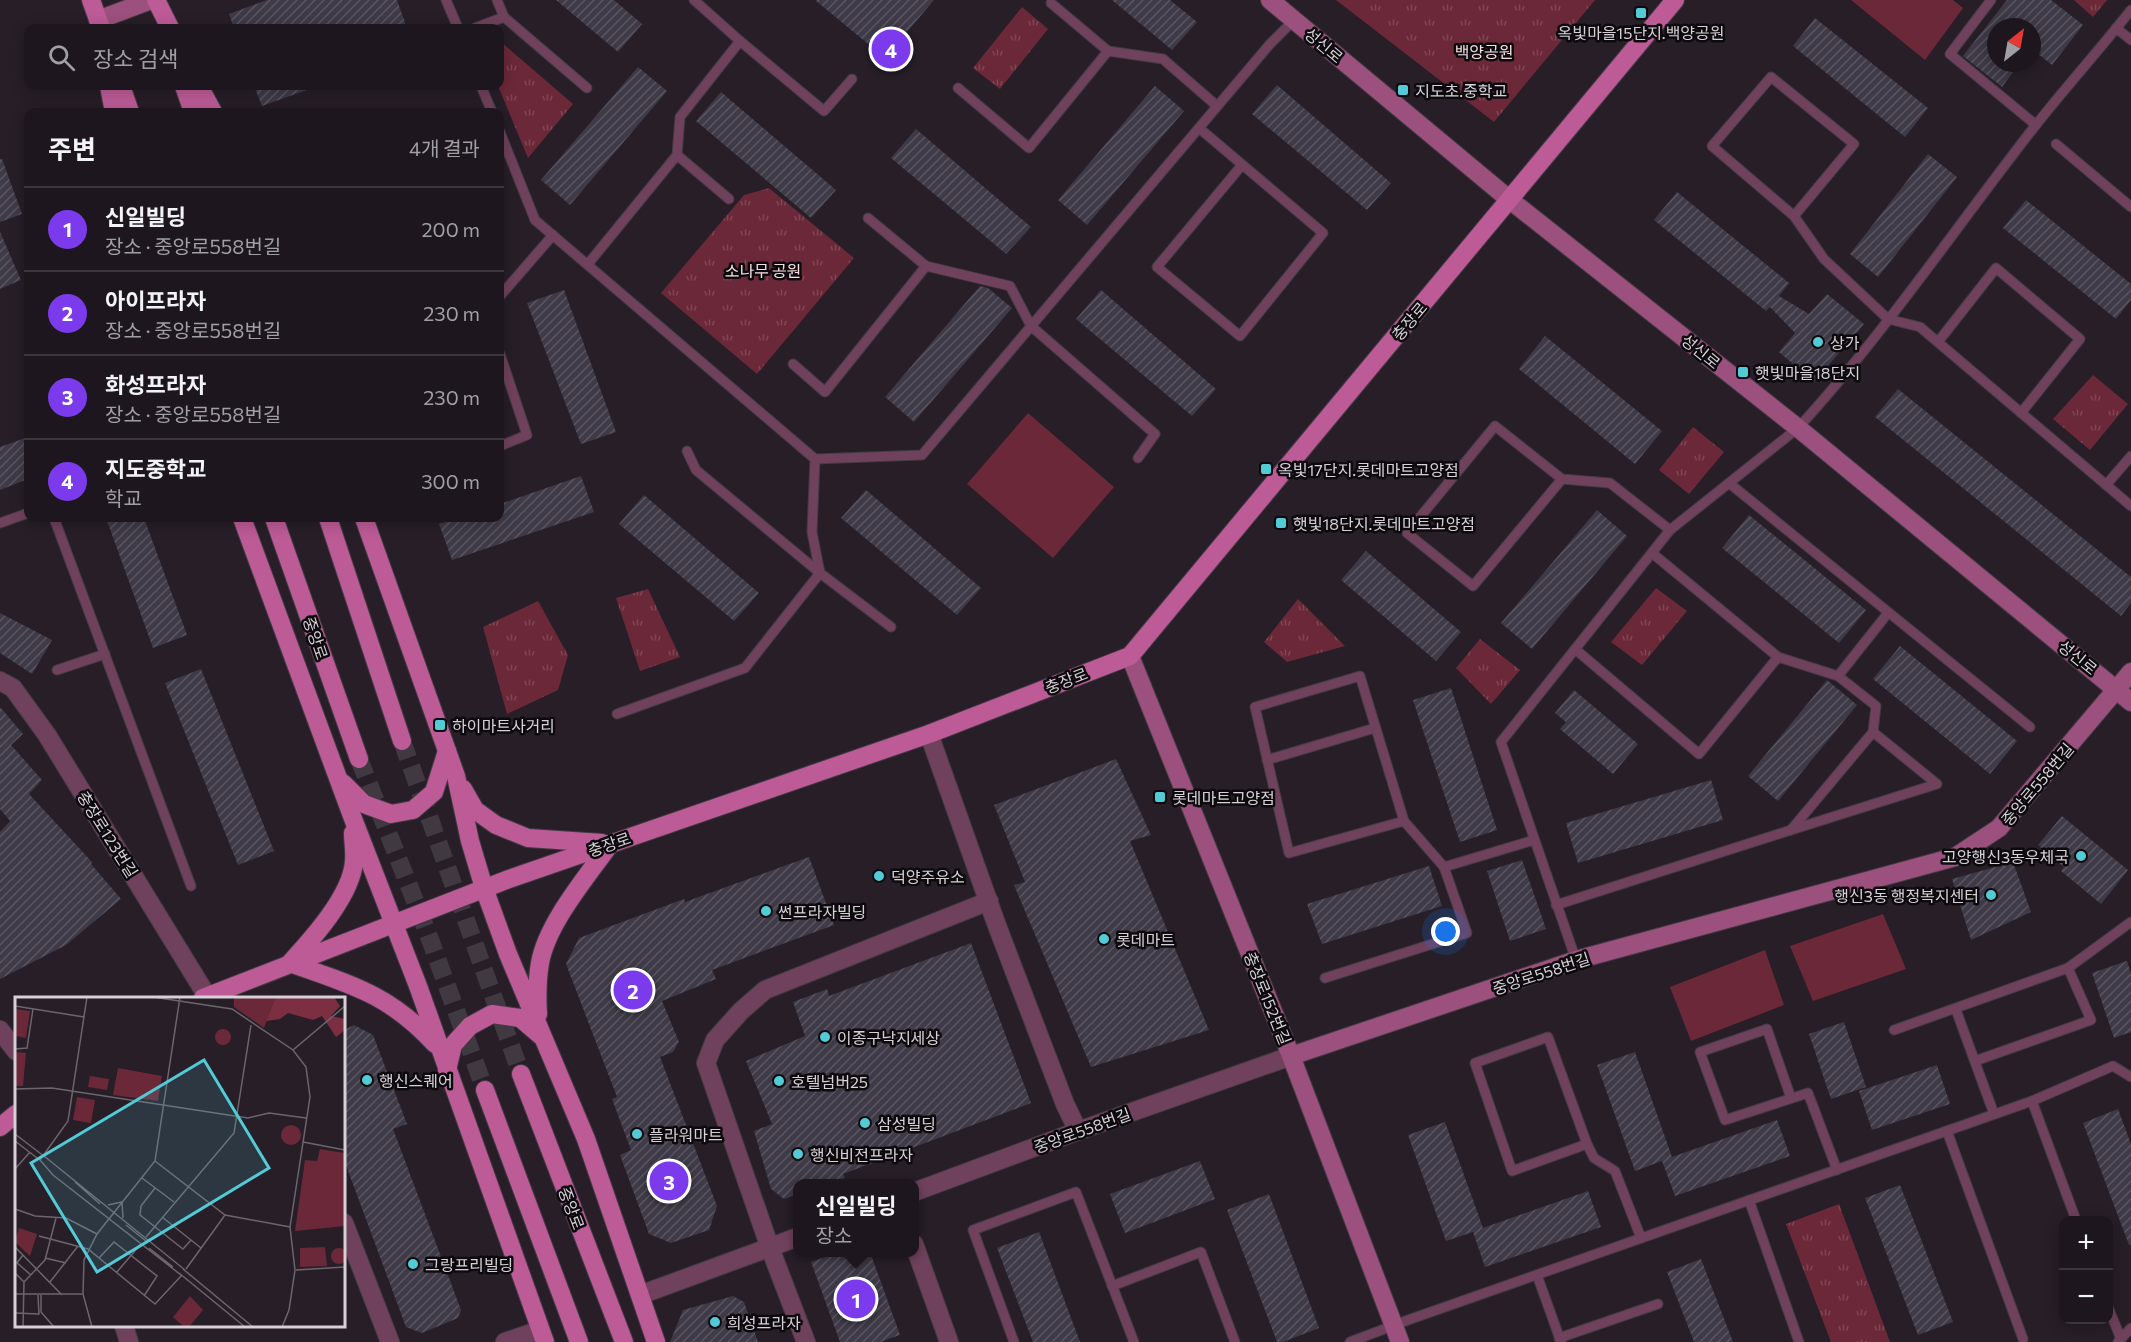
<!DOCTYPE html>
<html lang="ko">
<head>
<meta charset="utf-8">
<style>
	body { margin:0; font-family:Commissioner,"Noto Sans KR",sans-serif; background:#251f27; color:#f1f3f6 }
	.controls { position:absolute; right:18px; bottom:18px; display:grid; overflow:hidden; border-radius:12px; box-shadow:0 3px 15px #0003 }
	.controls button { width:54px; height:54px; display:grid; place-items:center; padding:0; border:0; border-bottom:2px solid #3b353c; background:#1d161e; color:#f1f3f6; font:30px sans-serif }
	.compass { position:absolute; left:1987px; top:18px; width:54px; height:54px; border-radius:50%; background:#1d161e; box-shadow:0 3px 15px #0003; rotate:31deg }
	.you { position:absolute; left:1446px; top:932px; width:21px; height:21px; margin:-15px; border:4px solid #fff; border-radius:50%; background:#1a73e8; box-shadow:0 0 0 9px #1a73e833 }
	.badge { display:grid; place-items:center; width:39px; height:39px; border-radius:50%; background:#7c3aed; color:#fff; font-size:20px; font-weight:700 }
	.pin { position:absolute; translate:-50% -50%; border:3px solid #fff; box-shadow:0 2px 6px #0006 }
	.popup { position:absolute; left:793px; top:1179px; width:126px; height:78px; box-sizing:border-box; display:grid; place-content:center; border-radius:12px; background:#1d161e; filter:drop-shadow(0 2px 4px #0005); font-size:20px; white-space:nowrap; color:#a09fa4 }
	.popup b { font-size:22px; color:#f1f3f6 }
	.popup::after { content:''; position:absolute; left:50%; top:100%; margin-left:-12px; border:12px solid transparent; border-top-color:#1d161e }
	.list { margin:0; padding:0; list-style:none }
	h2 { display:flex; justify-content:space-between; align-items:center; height:78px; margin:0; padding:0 24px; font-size:26px }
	h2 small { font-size:20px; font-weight:400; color:#a09fa4 }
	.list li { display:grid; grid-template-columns:39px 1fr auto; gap:18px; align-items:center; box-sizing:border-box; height:84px; padding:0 24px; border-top:2px solid #3b353c }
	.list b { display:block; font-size:22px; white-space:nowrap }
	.list p { margin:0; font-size:20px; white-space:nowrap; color:#a09fa4 }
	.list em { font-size:20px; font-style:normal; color:#a09fa4 }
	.icon { flex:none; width:33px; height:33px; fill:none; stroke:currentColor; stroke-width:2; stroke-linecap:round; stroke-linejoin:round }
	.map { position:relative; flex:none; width:2131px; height:1342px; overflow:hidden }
	.search { position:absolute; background:#1d161e; box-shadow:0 3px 15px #0003; left:24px; top:24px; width:480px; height:66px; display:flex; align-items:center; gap:15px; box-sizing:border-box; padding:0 21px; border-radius:12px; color:#a09fa4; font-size:22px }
	.panel { position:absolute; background:#1d161e; box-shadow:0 3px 15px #0003; left:24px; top:108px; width:480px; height:414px; border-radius:12px }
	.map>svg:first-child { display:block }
</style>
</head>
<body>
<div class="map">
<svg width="2131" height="1342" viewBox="0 0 2131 1342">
	<defs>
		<pattern id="park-tufts" width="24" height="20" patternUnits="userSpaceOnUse" patternTransform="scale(1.5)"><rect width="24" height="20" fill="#6b2838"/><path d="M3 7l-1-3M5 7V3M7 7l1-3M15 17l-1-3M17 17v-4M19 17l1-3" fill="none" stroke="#7f4654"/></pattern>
		<pattern id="building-hatch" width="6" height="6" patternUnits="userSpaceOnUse" patternTransform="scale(1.5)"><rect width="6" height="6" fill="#3e3a47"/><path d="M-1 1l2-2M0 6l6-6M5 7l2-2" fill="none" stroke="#595561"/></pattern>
	</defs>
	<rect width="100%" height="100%" fill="#271e28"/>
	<g fill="#6b2838">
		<polygon points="1851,0 1953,0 1963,8 1925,60"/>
		<polygon points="1028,413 1114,487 1053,558 967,484"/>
		<polygon points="1883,914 1906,969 1813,1001 1790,946"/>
		<polygon points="1765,950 1784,1005 1691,1041 1670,987"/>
	</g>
	<g fill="url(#park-tufts)">
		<polygon points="1336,0 1595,0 1494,122"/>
		<polygon points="2074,0 2107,0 2093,17"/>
		<polygon points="1022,7 1048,29 1000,89 973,68"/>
		<polygon points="500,41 573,104 528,158 498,86"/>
		<polygon points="769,188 854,258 757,374 661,293 744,195"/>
		<polygon points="2093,375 2128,404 2090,450 2053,419"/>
		<polygon points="1693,427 1724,452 1689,494 1659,470"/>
		<polygon points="1656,588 1687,611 1642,665 1611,642"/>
		<polygon points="648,589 680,657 640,671 616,598"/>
		<polygon points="1298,599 1345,646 1287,662 1264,642"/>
		<polygon points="538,601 568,655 558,690 507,714 483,627"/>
		<polygon points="1480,639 1520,670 1491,704 1456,668"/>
		<polygon points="1839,1204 1890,1342 1831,1342 1786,1224"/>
	</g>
	<g fill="url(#building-hatch)">
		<polygon points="267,0 397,0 407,28 234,28 229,14"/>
		<polygon points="556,0 614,0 642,24 618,52"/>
		<polygon points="815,0 934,0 885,58"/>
		<polygon points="1112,0 1170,0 1197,22 1172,50"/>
		<polygon points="2007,0 2051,0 2083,25 2052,65 2032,49 2032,27 1996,27 1996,63 2020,63 2002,87 1963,56"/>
		<polygon points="1815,18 1928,108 1905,137 1793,46"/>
		<polygon points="638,67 667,91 570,205 541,180"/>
		<polygon points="1277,85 1391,183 1367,210 1252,114"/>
		<polygon points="254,86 312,86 312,88 262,106"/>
		<polygon points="1155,86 1184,111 1087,225 1058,200"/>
		<polygon points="721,92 836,190 811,218 696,121"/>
		<polygon points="916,129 1031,227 1006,254 891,158"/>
		<polygon points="1928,154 1957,177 1878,277 1850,254"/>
		<polygon points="0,159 2,159 22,214 0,222"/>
		<polygon points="1677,192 1789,283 1779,296 1809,314 1827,294 1864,324 1814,382 1779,352 1795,333 1770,307 1766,311 1654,220"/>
		<polygon points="2026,200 2131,284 2131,300 2116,319 2003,228"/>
		<polygon points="0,232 21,280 0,289"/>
		<polygon points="980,286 988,288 1012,308 914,422 885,397"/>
		<polygon points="564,290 616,432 581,444 527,303"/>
		<polygon points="1101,290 1216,389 1192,416 1076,319"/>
		<polygon points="1545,336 1662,431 1635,464 1519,369"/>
		<polygon points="1898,389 2131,577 2131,603 2121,616 1875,417"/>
		<polygon points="28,437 28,479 0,490 0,447"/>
		<polygon points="581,476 594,512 452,560 439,524 459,518 500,518 500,504"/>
		<polygon points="866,490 981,588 957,615 841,518"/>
		<polygon points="644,495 759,593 734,621 619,524"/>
		<polygon points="1597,510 1627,536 1532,649 1501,623"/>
		<polygon points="1749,515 1866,610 1839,643 1722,548"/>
		<polygon points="106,518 144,518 187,635 153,648"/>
		<polygon points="1366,551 1461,632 1436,661 1341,580"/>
		<polygon points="0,613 52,640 32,674 0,653"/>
		<polygon points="1900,646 2017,741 1990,774 1873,679"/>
		<polygon points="201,669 274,851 238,865 165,683"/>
		<polygon points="1827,680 1857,705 1778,801 1748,776"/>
		<polygon points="1451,688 1497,830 1460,842 1413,700"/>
		<polygon points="1574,690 1638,744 1613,774 1560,729 1566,722 1555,713"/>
		<polygon points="0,707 23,734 11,745 42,780 29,794 92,862 91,864 121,899 66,945 0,979 0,832 10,821 0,809"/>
		<polygon points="1116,759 1151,835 1130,841 1209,1030 1091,1067 1014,885 1025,882 994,805"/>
		<polygon points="1711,780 1723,820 1578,863 1566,823"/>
		<polygon points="2062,816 2128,870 2101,904 2061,871 2064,867 2038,845"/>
		<polygon points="809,857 834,925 712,970 716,979 662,1001 679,1042 673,1052 660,1057 717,1206 709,1230 671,1243 649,1234 620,1155 631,1150 612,1099 617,1097 566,964 579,938 684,899 685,902"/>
		<polygon points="1522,860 1546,929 1510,941 1487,871"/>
		<polygon points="2013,862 2031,912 1971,940 1952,879"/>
		<polygon points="1429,866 1442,906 1322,944 1307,904"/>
		<polygon points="971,943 1031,1103 843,1174 845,1178 828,1184 798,1184 798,1194 784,1199 771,1189 754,1131 772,1124 746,1061 805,1036 793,1002 827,989 829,996"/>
		<polygon points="2127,961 2131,974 2131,1032 2114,1038 2092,973"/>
		<polygon points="1844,1022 1866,1087 1831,1099 1809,1034"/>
		<polygon points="354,1025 373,1035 407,1124 393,1129 461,1310 458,1318 422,1333 406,1327 344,1160 344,1030"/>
		<polygon points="1635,1052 1672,1157 1777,1120 1790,1156 1675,1196 1662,1161 1635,1171 1597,1065"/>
		<polygon points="1937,1065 1950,1104 1872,1130 1859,1091"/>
		<polygon points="2118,1109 2131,1144 2131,1244 2129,1245 2083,1123"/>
		<polygon points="1445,1122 1483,1228 1588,1191 1601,1227 1485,1267 1473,1232 1446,1241 1408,1135"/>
		<polygon points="1200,1161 1215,1199 1125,1233 1110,1194"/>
		<polygon points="1900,1185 1953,1322 1918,1335 1865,1198"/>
		<polygon points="1269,1194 1319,1328 1283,1342 1277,1342 1227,1210"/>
		<polygon points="1039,1232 1080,1342 1033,1342 997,1248"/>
		<polygon points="839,1252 870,1252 900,1335 880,1342 840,1342 811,1262"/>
		<polygon points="1701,1259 1733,1342 1694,1342 1667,1272"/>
		<polygon points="733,1296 744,1302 758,1342 670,1342 683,1310"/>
	</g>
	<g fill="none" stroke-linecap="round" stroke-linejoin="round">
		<g stroke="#413942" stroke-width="18" stroke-dasharray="18 9" stroke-linecap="butt">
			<polyline points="402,741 521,1074"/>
			<polyline points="359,759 428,934 485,1090"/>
		</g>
		<defs>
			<g id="lane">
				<polyline points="446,0 458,28"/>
				<polyline points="497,0 504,17"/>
				<polyline points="694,0 740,41"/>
				<polyline points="1991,0 1950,54 2036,125"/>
				<polyline points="1051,3 1108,51"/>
				<polyline points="475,28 504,17 587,88"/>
				<polyline points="2116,28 2131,40"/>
				<polyline points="481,86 492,112"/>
				<polyline points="958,88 1029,148 1108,51 1163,59 1217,106"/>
				<polyline points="1199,128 1323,233 1240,336 1157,267 1242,165"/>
				<polyline points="500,132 535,220 815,459 922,455 1270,44 1294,20"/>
				<polyline points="2056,144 2131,207"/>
				<polyline points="677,155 729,199"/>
				<polyline points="1794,216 1712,146 1771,77 1854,144 1794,216 1824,259 1888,319 1920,327 2131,506"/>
				<polyline points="868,218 926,266"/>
				<polyline points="588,264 677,155 680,117 740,41 824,111 852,79"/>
				<polyline points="500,296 553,235"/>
				<polyline points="1938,342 1996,268 2080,339 2021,413"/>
				<polyline points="500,354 527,435 500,446"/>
				<polyline points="793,364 825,392 926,266 1010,286 1031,326 1155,434 1138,458"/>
				<polyline points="687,451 696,470 820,573 891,627"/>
				<polyline points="1562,479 1473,586 1407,533 1495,426 1562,479 1610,483 1670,530"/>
				<polyline points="1729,483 2030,727"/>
				<polyline points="2106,485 2131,456"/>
				<polyline points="54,518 191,886"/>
				<polyline points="0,523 28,513"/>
				<polyline points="1575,649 1699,754 1778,657"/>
				<polyline points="57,670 105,654"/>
				<polyline points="1838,676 1888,613"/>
				<polyline points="617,714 745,668 820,573 812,532 815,459"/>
				<polyline points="1267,760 1375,728"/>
				<polyline points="1404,821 1289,853 1255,707 1360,676 1404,821 1444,867 1534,840"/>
				<polyline points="1791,830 1937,784 1873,732"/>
				<polyline points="1556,905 1791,830 1873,732 1876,706 1838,676 1778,657 1652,553"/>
				<path d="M1576 960 1501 742 1670 530 1798 428C1884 334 1956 227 2035 126 2066 87 2100 49 2131 10"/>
				<polyline points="1325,978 1467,933 1444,867"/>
				<polyline points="1956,1010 1994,1114"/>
				<polyline points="1894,1030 2068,968 2131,922"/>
				<polyline points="1975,1061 2091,1020 2068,968"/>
				<polyline points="1791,1098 1767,1029 1700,1052 1725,1120 1808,1093 1837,1170"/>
				<polyline points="2032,1101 2076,1220"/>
				<polyline points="1947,1131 2023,1339"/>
				<polyline points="1587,1144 1512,1171 1475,1063 1548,1037 1587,1144 1594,1158 1615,1171 1641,1238"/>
				<polyline points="1749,1200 1799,1342"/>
				<polyline points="1537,1275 1561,1342"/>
				<polyline points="1112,1286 1201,1252 1235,1342"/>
				<polyline points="2108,1307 2121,1339"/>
				<polyline points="1559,1338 1658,1304"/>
				<polyline points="1014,1342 973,1230 1076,1192 1134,1342"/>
				<polyline points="1350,1342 1408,1320 2032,1101 2113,1066 2131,1077"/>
				<polyline points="2118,1342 2131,1328"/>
			</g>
			<g id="street">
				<polyline points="0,681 13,688 47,735 207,996"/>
				<polyline points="929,734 996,923 1065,1104 1078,1131"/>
				<polyline points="0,1030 16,1051"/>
				<polyline points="914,1192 1078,1131 1291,1056"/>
				<polyline points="344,1223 390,1342"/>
				<polyline points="914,1244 949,1342"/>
				<polyline points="640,1295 798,1237"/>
				<polyline points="124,1326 129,1342"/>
				<polyline points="505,1342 540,1330"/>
				<polyline points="806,1342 770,1248 706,1063 715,1040 741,1011 765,990 989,901"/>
			</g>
			<g id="secondary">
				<polyline points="1270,0 1510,200 1798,428 2131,702"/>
				<polyline points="98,20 151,0"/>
				<polyline points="1130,656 1291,1056 1400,1342"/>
				<polyline points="1291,1056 1576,960 1955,857 1999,828 2131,672"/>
			</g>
			<g id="primary">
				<polyline points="91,0 101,28"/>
				<polyline points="156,0 170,28"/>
				<polyline points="109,86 114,112"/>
				<polyline points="121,86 130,112"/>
				<polyline points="184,86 193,112"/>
				<polyline points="199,86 213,112"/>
				<polyline points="242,518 352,816 418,986 545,1342"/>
				<polyline points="274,518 359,759"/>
				<polyline points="328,518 402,741"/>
				<polyline points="364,518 456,776 470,841 484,888 508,954 586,1139 656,1342"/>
				<polyline points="343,783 364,804 391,814 413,810 434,792 447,751"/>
				<polyline points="463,789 475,810 496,825 528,838 602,843"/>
				<path d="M353 833C353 842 355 852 354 861 352 895 312 939 290 963 352 985 389 994 435 1044"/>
				<polyline points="203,998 509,879 929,734 1130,656 1675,0"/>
				<path d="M538 1014C537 997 537 980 540 963 547 923 587 877 610 844"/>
				<polyline points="447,1070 453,1045 470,1026 492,1014 520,1018 541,1036"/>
				<polyline points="521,1074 624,1342"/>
				<polyline points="485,1090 579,1342"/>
				<polyline points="0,1127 16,1114"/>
			</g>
		</defs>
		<use href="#lane" stroke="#433a44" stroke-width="11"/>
		<use href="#street" stroke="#433a44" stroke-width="20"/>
		<use href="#secondary" stroke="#433a44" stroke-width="20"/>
		<use href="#primary" stroke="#433a44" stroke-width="20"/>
		<use href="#lane" stroke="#70415c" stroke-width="9"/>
		<use href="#street" stroke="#70415c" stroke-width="18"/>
		<use href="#secondary" stroke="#9c507d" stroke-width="18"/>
		<use href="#primary" stroke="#bd5b97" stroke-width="18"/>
	</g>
	<g fill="#52cbd6" stroke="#0d0a0e" stroke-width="2">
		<rect x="1635" y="7" width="12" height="12" rx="3"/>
		<rect x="1397" y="84" width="12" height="12" rx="3"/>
		<circle cx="1818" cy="342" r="6"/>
		<rect x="1737" y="366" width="12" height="12" rx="3"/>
		<rect x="1260" y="463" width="12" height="12" rx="3"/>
		<rect x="1275" y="517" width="12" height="12" rx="3"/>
		<rect x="434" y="719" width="12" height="12" rx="3"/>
		<rect x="1154" y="791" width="12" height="12" rx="3"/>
		<circle cx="2081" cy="856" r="6"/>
		<circle cx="879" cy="876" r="6"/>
		<circle cx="1991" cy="895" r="6"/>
		<circle cx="766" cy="911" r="6"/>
		<circle cx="1104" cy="939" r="6"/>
		<circle cx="825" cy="1037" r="6"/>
		<circle cx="367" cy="1080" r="6"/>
		<circle cx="779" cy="1081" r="6"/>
		<circle cx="865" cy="1123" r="6"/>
		<circle cx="637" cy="1134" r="6"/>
		<circle cx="798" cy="1154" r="6"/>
		<circle cx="413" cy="1264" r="6"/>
		<circle cx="715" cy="1322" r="6"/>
	</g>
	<g text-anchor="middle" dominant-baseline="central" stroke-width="5" stroke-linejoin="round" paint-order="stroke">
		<g font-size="16" fill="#d6d0d7" stroke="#0d0a0e" text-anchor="start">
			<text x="1641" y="32" text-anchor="middle">옥빛마을15단지.백양공원</text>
			<text x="1415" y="90">지도초.중학교</text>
			<text x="1830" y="342">상가</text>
			<text x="1755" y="372">햇빛마을18단지</text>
			<text x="1278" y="469">옥빛17단지.롯데마트고양점</text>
			<text x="1293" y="523">햇빛18단지.롯데마트고양점</text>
			<text x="452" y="725">하이마트사거리</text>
			<text x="1172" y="797">롯데마트고양점</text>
			<text x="2069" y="856" text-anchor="end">고양행신3동우체국</text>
			<text x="891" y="876">덕양주유소</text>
			<text x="1979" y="895" text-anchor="end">행신3동 행정복지센터</text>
			<text x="778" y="911">썬프라자빌딩</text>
			<text x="1116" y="939">롯데마트</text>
			<text x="837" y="1037">이종구낙지세상</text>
			<text x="379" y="1080">행신스퀘어</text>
			<text x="791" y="1081">호텔넘버25</text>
			<text x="877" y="1123">삼성빌딩</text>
			<text x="649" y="1134">플라워마트</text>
			<text x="810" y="1154">행신비전프라자</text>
			<text x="425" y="1264">그랑프리빌딩</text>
			<text x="727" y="1322">희성프라자</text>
		</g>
		<g font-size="16" fill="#d6d0d7" stroke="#0d0a0e">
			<text transform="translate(1324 45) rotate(40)">성신로</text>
			<text transform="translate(1409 321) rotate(-50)">충장로</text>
			<text transform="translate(1701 351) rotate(39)">성신로</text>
			<text transform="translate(316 638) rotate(71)">중앙로</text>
			<text transform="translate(2078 657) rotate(39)">성신로</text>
			<text transform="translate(1066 680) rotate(-21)">충장로</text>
			<text transform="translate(2037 784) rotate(-50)">중앙로558번길</text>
			<text transform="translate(108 834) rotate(58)">충장로123번길</text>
			<text transform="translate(609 844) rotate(-19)">충장로</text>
			<text transform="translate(1541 973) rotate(-18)">중앙로558번길</text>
			<text transform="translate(1268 998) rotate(68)">충장로152번길</text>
			<text transform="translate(1082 1130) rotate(-20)">중앙로558번길</text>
			<text transform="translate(572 1208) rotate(69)">중앙로</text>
		</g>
		<g font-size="16" fill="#f6dde1" stroke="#0d0a0e">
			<text x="1484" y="51">백양공원</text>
			<text x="763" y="270">소나무 공원</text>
		</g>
	</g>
	<g transform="translate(15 997)">
		<rect width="330" height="330" fill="#271e28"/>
		<path d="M0 12 15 14 11 41 0 39ZM200 40a8 8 0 1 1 16 0a8 8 0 1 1-16 0ZM0 55 11 56 8 89H0ZM75 79 94 82 92 93 73 90ZM62 100 80 103 76 126 58 123ZM266 138a10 10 0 1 1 20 0a10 10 0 1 1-20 0ZM4 231 22 237 15 259 0 245ZM310 250 312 269 285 270V251ZM316 259a8 8 0 1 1 16 0a8 8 0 1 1-16 0ZM175 299 188 313 174 330H169L158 320Z" fill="#6b2838"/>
		<path d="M221 0H319L325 9 316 19 330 22V33L321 40 307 19 298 23 273 16 265 22 251 24Z" fill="#7d2f42"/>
		<path d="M219 0H261L249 31 219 10ZM103 71 147 79 143 104 98 98ZM305 152 330 156V229L280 234 290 163 302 164Z" fill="#6b2838"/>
		<path fill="none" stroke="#6d656e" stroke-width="1.5" d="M138 0 217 12 278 53 291 70 295 100 275 230 280 273 274 313 267 330M0 9 69 20M0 52 12 51 18 12M278 53 330 9M0 92 37 91 233 121 254 116 291 121M0 137 30 160M0 144 26 164M288 145 330 153M29 159 170 273M25 163 53 124 72 0M25 163 38 178 166 278M140 164 210 218 275 230M0 172 15 155M127 181 159 205M60 185 85 207M140 191 126 209 125 218 168 252 176 243M93 208 107 205 108 221M0 212 20 219 51 221 82 237M147 220 186 251M111 228 131 244M24 239 73 252 140 307 167 278M131 240 219 136 236 28M0 250 47 298M134 251 158 270M8 258 2 266 16 278M30 261 51 266M84 261 99 245 142 279 129 299M168 272 238 330M171 272 210 218M281 273 330 270M0 276 9 285 8 330M101 276 125 248M164 276 230 330M9 285 30 263 41 221M35 285 63 249M0 297H67M26 298V315L39 330M0 316 24 317 23 298M77 330 68 297 69 263 82 237 140 164 165 0"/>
		<path fill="#52cbd6" fill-opacity="0.15" stroke="#52cbd6" stroke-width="3" d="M189 63 254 171 82 275 16 166Z"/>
		<rect width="330" height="330" fill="none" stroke="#d6d0d7" stroke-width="3"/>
	</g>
</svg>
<div class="controls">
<button>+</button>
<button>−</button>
</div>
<svg class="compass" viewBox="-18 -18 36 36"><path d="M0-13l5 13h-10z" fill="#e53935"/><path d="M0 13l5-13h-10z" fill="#a09fa4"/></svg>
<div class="you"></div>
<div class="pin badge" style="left:856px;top:1299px">1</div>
<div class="popup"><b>신일빌딩</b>장소</div>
<div class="pin badge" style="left:633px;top:990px">2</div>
<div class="pin badge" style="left:669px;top:1181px">3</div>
<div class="pin badge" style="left:891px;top:49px">4</div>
<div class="search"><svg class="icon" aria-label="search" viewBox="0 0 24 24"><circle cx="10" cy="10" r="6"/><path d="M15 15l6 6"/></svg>장소 검색</div>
<section class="panel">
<h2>주변<small>4개 결과</small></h2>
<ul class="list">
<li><span class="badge">1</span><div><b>신일빌딩</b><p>장소 · 중앙로558번길</p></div><em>200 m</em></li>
<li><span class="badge">2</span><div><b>아이프라자</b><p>장소 · 중앙로558번길</p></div><em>230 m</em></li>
<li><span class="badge">3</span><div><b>화성프라자</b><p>장소 · 중앙로558번길</p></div><em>230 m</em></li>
<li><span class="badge">4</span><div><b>지도중학교</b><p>학교</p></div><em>300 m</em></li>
</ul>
</section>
</div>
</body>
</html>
